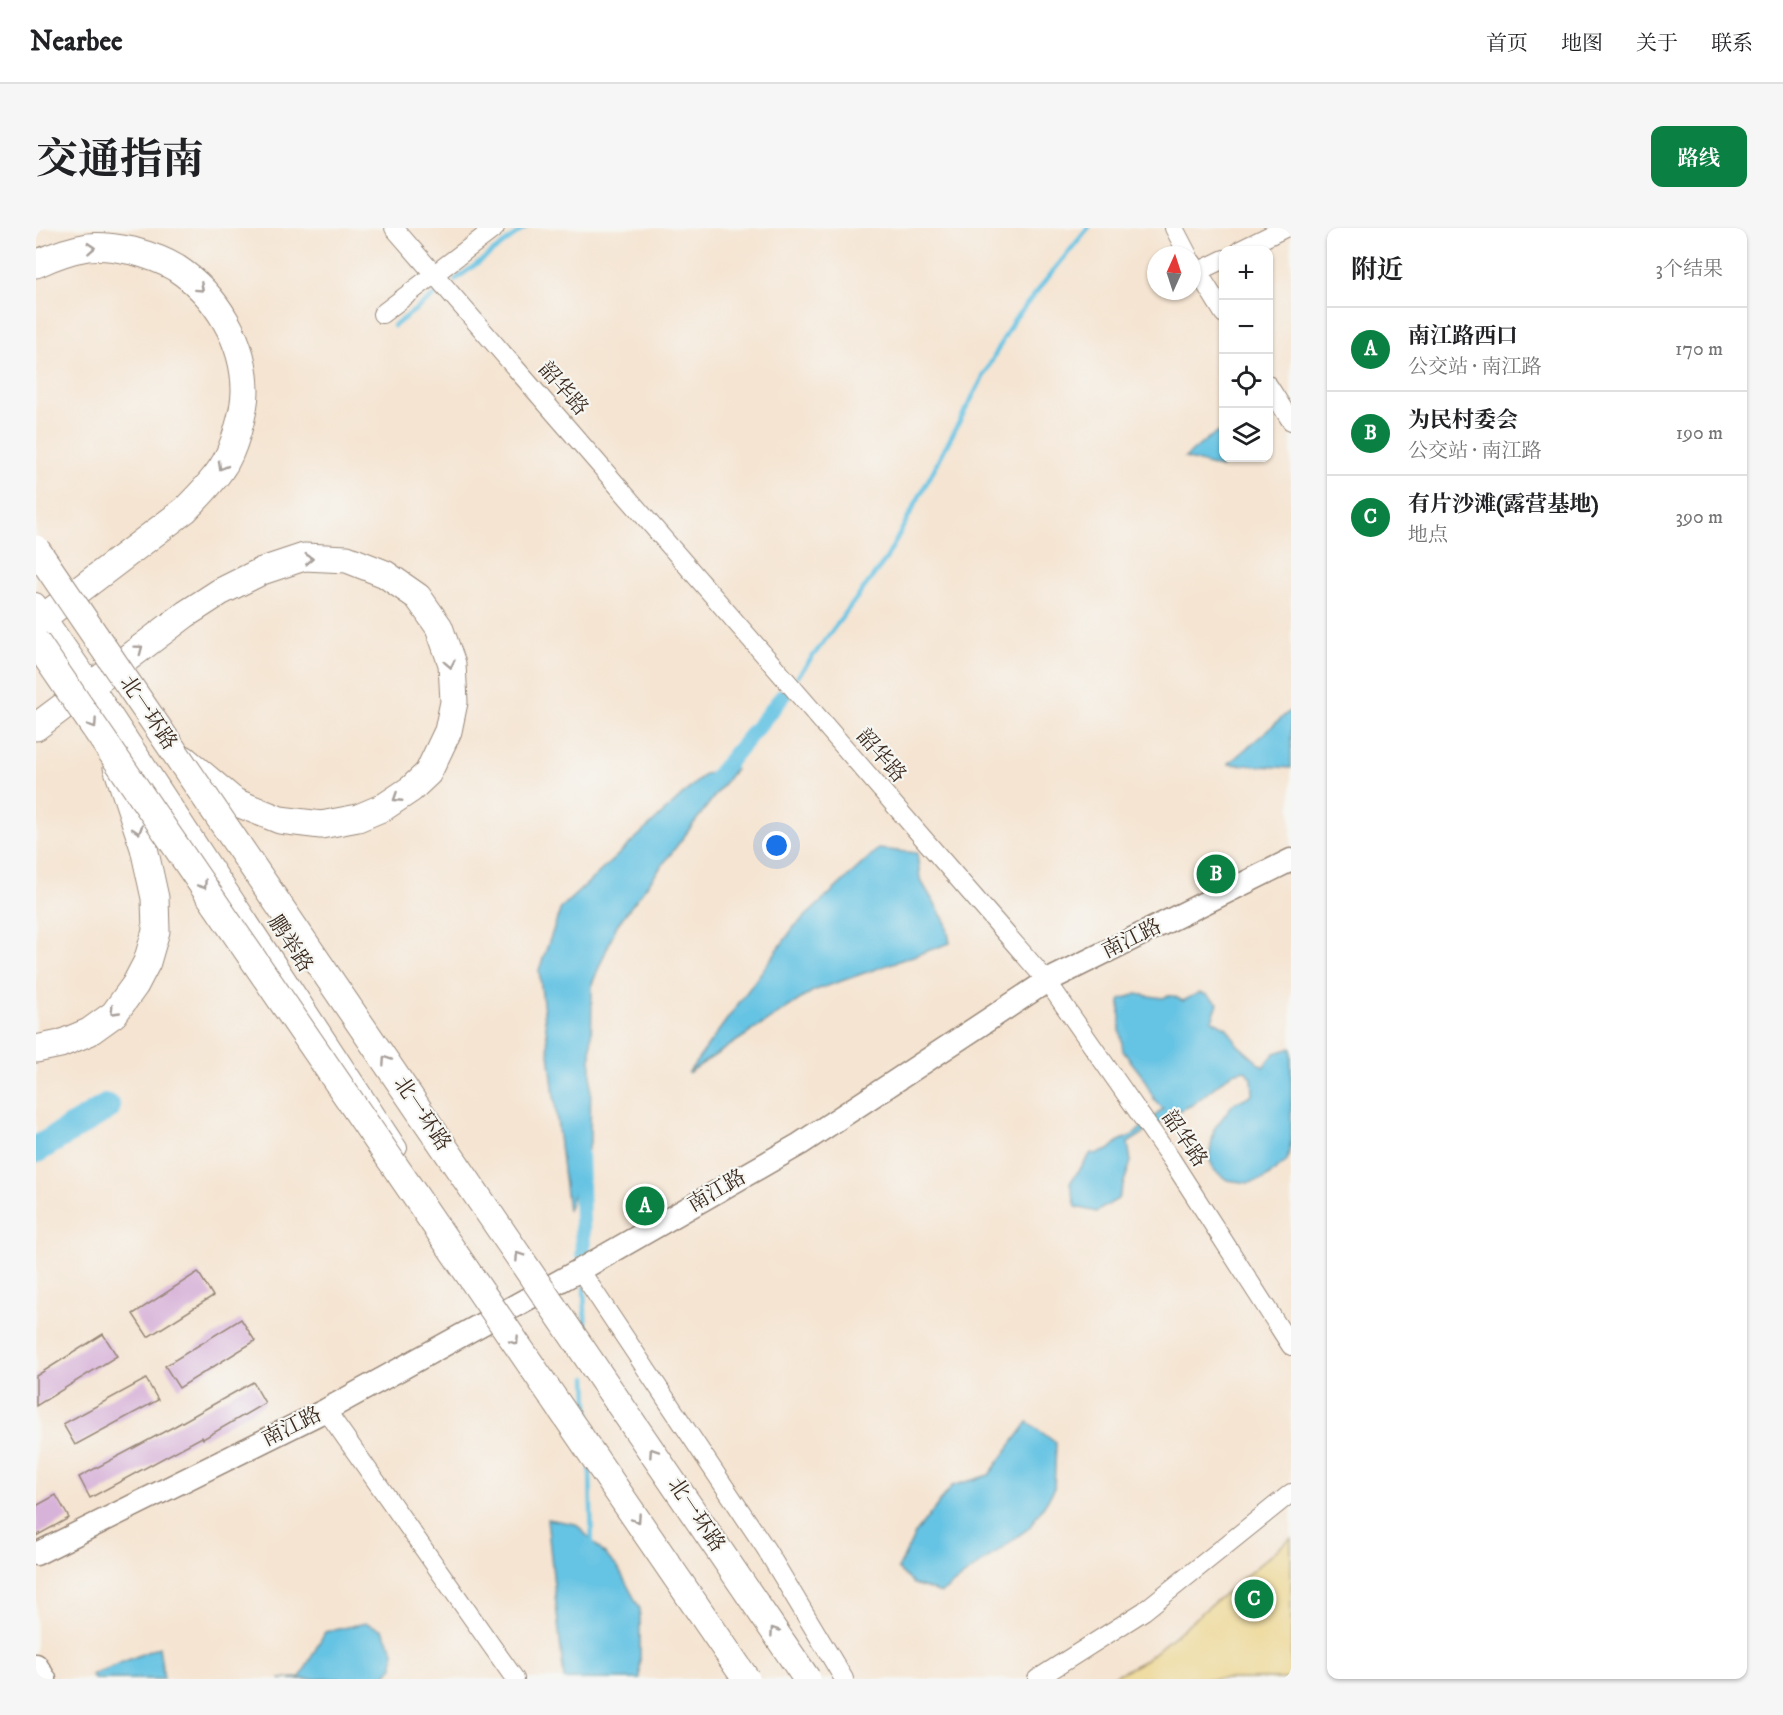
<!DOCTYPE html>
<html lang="zh">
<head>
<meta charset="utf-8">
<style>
	body { margin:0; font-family:"IM FELL DW Pica","Noto Serif SC",serif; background:#f6f6f6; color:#202124 }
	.controls { position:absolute; right:18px; top:18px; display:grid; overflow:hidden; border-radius:12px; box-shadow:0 2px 4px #0004 }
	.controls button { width:54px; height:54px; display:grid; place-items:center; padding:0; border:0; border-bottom:2px solid #e0e0e0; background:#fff; color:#202124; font:30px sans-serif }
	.compass { position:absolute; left:1111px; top:18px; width:54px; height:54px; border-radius:50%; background:#fff; box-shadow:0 2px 4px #0004; rotate:3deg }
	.you { position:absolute; left:741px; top:618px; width:21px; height:21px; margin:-15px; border:4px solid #fff; border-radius:50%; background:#1a73e8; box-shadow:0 0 0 9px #1a73e833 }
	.badge { display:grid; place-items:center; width:39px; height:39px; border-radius:50%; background:#0b8043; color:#fff; font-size:20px; font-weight:700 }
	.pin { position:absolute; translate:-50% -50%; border:3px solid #fff; box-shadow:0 2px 6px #0006 }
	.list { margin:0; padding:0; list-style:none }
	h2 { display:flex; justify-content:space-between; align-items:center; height:78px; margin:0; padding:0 24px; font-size:26px }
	h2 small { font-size:20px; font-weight:400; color:#757577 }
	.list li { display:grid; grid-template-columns:39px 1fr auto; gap:18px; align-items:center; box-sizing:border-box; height:84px; padding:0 24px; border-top:2px solid #e0e0e0 }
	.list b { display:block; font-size:22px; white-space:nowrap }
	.list p { margin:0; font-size:20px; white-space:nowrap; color:#757577 }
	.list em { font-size:20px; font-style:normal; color:#757577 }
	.icon { flex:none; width:33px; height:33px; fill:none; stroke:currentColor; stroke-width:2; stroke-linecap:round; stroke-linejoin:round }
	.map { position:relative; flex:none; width:1255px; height:1451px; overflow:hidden; border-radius:12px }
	header { display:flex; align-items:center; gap:36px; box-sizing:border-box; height:84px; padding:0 30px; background:#fff; border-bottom:2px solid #e0e0e0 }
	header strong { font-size:28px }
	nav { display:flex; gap:33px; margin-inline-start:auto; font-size:21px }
	.intro { display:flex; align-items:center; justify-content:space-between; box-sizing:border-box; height:144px; padding:0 36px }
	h1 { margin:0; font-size:42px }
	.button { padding:15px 27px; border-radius:12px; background:#0b8043; color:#fff; font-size:21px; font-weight:700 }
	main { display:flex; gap:36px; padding:0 36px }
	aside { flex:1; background:#fff; border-radius:12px; box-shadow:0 2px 4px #0004 }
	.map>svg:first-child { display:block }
</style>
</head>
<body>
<header>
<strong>Nearbee</strong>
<nav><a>首页</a><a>地图</a><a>关于</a><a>联系</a></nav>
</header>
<div class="intro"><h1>交通指南</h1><a class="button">路线</a></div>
<main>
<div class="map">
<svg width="1255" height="1451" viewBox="0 0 1255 1451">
	<rect width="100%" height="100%" fill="#f6f6f2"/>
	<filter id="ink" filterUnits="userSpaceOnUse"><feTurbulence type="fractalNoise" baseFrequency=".0167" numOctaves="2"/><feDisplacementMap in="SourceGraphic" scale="12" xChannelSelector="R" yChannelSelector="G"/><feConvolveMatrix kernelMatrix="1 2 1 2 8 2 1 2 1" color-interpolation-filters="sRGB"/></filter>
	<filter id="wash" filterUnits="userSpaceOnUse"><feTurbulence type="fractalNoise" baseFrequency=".008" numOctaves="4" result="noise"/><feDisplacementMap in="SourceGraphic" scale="24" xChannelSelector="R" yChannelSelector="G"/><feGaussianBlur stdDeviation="1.35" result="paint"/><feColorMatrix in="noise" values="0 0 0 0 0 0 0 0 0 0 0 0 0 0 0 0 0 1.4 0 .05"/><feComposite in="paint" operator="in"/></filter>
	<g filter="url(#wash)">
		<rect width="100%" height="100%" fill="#f5e4d1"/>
		<polygon fill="#eeda9e" stroke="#94825e" stroke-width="1.5" points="1255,1310 1255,1451 1073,1451 1109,1432"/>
		<g fill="#65c3e3" stroke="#507680" stroke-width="1.5">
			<polygon points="1187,202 1188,230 1200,230 1184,240 1149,230 1172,210"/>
			<polygon points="1255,482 1255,540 1192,536"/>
			<polygon points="699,541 581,697 556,756 554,915 532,983 503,742 525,680 669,546"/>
			<polygon points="842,621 881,625 884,651 910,695 914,715 777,763 652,845 758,699"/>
			<path d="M1162 765 1169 766 1182 775 1176 792 1191 800 1201 816 1227 839 1239 825 1255 820V913L1251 933 1228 951 1213 955 1191 952 1178 942 1173 930 1178 901 1197 876 1217 866 1216 850 1209 842 1196 845 1156 877 1140 884 1092 915 1095 934 1082 971 1060 984 1040 979 1034 955 1055 925 1061 926 1073 922 1083 913 1097 907 1127 881 1118 871 1107 849 1087 823 1084 802V772L1100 766 1127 770C1134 765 1140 769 1147 773Z"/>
			<polygon points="992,1194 1020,1215 1018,1262 993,1300 905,1365 878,1356 862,1341 879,1306 916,1258 953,1247"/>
			<polygon points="511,1291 540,1296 582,1340 604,1381 604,1451 528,1451"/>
			<polygon points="330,1395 347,1402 358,1423 357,1439 345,1451 243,1451 264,1450 289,1404"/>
			<polygon points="123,1419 128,1451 58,1451 55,1447"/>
		</g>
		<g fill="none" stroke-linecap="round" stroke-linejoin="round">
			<g stroke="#65c3e3" stroke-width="4.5">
				<polyline points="419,52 489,0"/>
				<polyline points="358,98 399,67"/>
				<polyline points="762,448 850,331 977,93 1052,0"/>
				<polyline points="548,1059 550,1108"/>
				<polyline points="551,1149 553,1201"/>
				<polyline points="554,1242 556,1318"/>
			</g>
			<g stroke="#65c3e3" stroke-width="16">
				<polyline points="671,560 747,468"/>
				<polyline points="544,924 547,1026"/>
			</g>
			<polyline stroke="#65c3e3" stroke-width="27" points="0,922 71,879"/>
		</g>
		<g id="blocks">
			<g fill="#d8b3d9">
				<polygon points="162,1044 177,1068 112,1109 97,1086"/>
				<polygon points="205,1091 219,1113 143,1160 129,1138"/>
				<polygon points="67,1106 81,1128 0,1178 0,1148"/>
				<polygon points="110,1151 122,1172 39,1217 27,1196"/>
				<polygon points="217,1154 229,1175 167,1211 166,1209 54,1270 43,1249 139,1198"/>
				<polygon points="20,1267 33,1290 0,1308 0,1278"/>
			</g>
		</g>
	</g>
	<g filter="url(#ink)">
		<use href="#blocks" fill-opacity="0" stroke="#988778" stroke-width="1.5"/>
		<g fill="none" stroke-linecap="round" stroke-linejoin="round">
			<defs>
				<g id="minor">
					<polyline points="358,0 1011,753 1135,931 1255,1118"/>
					<polyline points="1138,0 1152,27"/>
					<polyline points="1204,22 1249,0"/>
					<polyline points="1156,34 1188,86"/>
					<polyline points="1161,44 1188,31"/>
					<polyline points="346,86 459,0"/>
					<polyline points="1232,157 1255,193"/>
					<polyline points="0,374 57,456 362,920"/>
					<polyline points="544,1042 730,1321 808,1451"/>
					<polyline points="290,1182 479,1451"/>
					<polyline points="1001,1451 1108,1383 1255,1265"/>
				</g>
				<g id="major">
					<polyline points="0,1326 290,1182 544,1042 764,916 1011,753 1255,632"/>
					<polyline points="0,1437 9,1451"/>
				</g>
				<g id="highway">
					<path d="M0 36C17 28 33 22 52 19 67 17 83 20 97 23 112 27 127 32 140 40 180 66 209 114 209 163 209 183 197 225 185 241 175 256 162 269 149 282L0 395"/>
					<polyline points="0,499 150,386 184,364 226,343 268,329 311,331 349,346 382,369 403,399 416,436 418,474 412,503 392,545 375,561 348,579 322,590 285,597 244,592 199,574 148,531"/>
					<polyline points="0,821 24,816 53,804 78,786 99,757 111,734 120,703 119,670 108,620 81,539"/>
				</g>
			</defs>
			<use href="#minor" stroke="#988778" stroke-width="20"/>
			<use href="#major" stroke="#988778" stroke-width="25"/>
			<use href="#highway" stroke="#988778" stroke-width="29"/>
			<use href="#minor" stroke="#fff" stroke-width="18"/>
			<use href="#major" stroke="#fff" stroke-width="22"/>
			<use href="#highway" stroke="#fff" stroke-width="27"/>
			<defs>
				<g id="highway-bridge">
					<polyline points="0,321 771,1451"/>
					<polyline points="0,414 710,1451"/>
				</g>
			</defs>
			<use href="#highway-bridge" stroke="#988778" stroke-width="29" stroke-linecap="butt"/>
			<use href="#highway-bridge" stroke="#fff" stroke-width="27"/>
		</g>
		<defs><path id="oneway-chevron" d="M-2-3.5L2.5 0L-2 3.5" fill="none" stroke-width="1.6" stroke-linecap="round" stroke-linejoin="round" transform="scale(1.5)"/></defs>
		<g stroke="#a79f9a">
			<use href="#oneway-chevron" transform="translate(55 20) rotate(-4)"/>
			<use href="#oneway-chevron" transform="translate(164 60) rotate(42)"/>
			<use href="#oneway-chevron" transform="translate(186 238) rotate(120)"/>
			<use href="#oneway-chevron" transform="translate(273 331) rotate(-3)"/>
			<use href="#oneway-chevron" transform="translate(103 421) rotate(-37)"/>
			<use href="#oneway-chevron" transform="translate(414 436) rotate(79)"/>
			<use href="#oneway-chevron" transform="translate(57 496) rotate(56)"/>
			<use href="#oneway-chevron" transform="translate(361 570) rotate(147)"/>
			<use href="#oneway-chevron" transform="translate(102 602) rotate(72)"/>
			<use href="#oneway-chevron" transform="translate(167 657) rotate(56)"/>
			<use href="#oneway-chevron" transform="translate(78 783) rotate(134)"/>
			<use href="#oneway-chevron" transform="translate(350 832) rotate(-124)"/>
			<use href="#oneway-chevron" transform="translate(483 1028) rotate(-124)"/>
			<use href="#oneway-chevron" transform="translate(479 1113) rotate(56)"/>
			<use href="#oneway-chevron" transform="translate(617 1224) rotate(-124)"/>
			<use href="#oneway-chevron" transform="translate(601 1291) rotate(56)"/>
			<use href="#oneway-chevron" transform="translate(738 1403) rotate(-124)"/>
		</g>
	</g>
	<g text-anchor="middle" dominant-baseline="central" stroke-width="4.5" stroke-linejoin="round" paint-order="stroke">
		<g font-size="21" fill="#3b2a1e" stroke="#f6f6f2">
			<text transform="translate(527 161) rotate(49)">韶华路</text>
			<text transform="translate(112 485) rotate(56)">北一环路</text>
			<text transform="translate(845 528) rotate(49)">韶华路</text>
			<text transform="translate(1096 711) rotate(-26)">南江路</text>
			<text transform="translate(254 716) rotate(57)">鹏举路</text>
			<text transform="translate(386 886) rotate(56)">北一环路</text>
			<text transform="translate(1148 911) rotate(56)">韶华路</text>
			<text transform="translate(681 963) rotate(-30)">南江路</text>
			<text transform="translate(256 1199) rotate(-26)">南江路</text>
			<text transform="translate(660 1287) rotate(56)">北一环路</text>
		</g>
	</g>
</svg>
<div class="controls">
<button>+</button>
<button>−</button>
<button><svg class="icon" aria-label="locate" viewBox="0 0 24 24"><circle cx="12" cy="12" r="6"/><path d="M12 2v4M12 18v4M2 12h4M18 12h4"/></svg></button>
<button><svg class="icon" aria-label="layers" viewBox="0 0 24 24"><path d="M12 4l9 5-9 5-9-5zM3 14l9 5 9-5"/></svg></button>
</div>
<svg class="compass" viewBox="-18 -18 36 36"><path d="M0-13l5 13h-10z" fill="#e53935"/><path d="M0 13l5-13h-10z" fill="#757577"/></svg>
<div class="you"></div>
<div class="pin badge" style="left:609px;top:978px">A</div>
<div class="pin badge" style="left:1180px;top:646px">B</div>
<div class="pin badge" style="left:1218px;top:1371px">C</div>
</div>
<aside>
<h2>附近<small>3个结果</small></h2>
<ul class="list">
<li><span class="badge">A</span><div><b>南江路西口</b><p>公交站 · 南江路</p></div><em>170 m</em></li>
<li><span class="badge">B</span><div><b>为民村委会</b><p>公交站 · 南江路</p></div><em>190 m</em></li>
<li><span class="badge">C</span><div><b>有片沙滩(露营基地)</b><p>地点</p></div><em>390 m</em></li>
</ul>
</aside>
</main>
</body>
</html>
